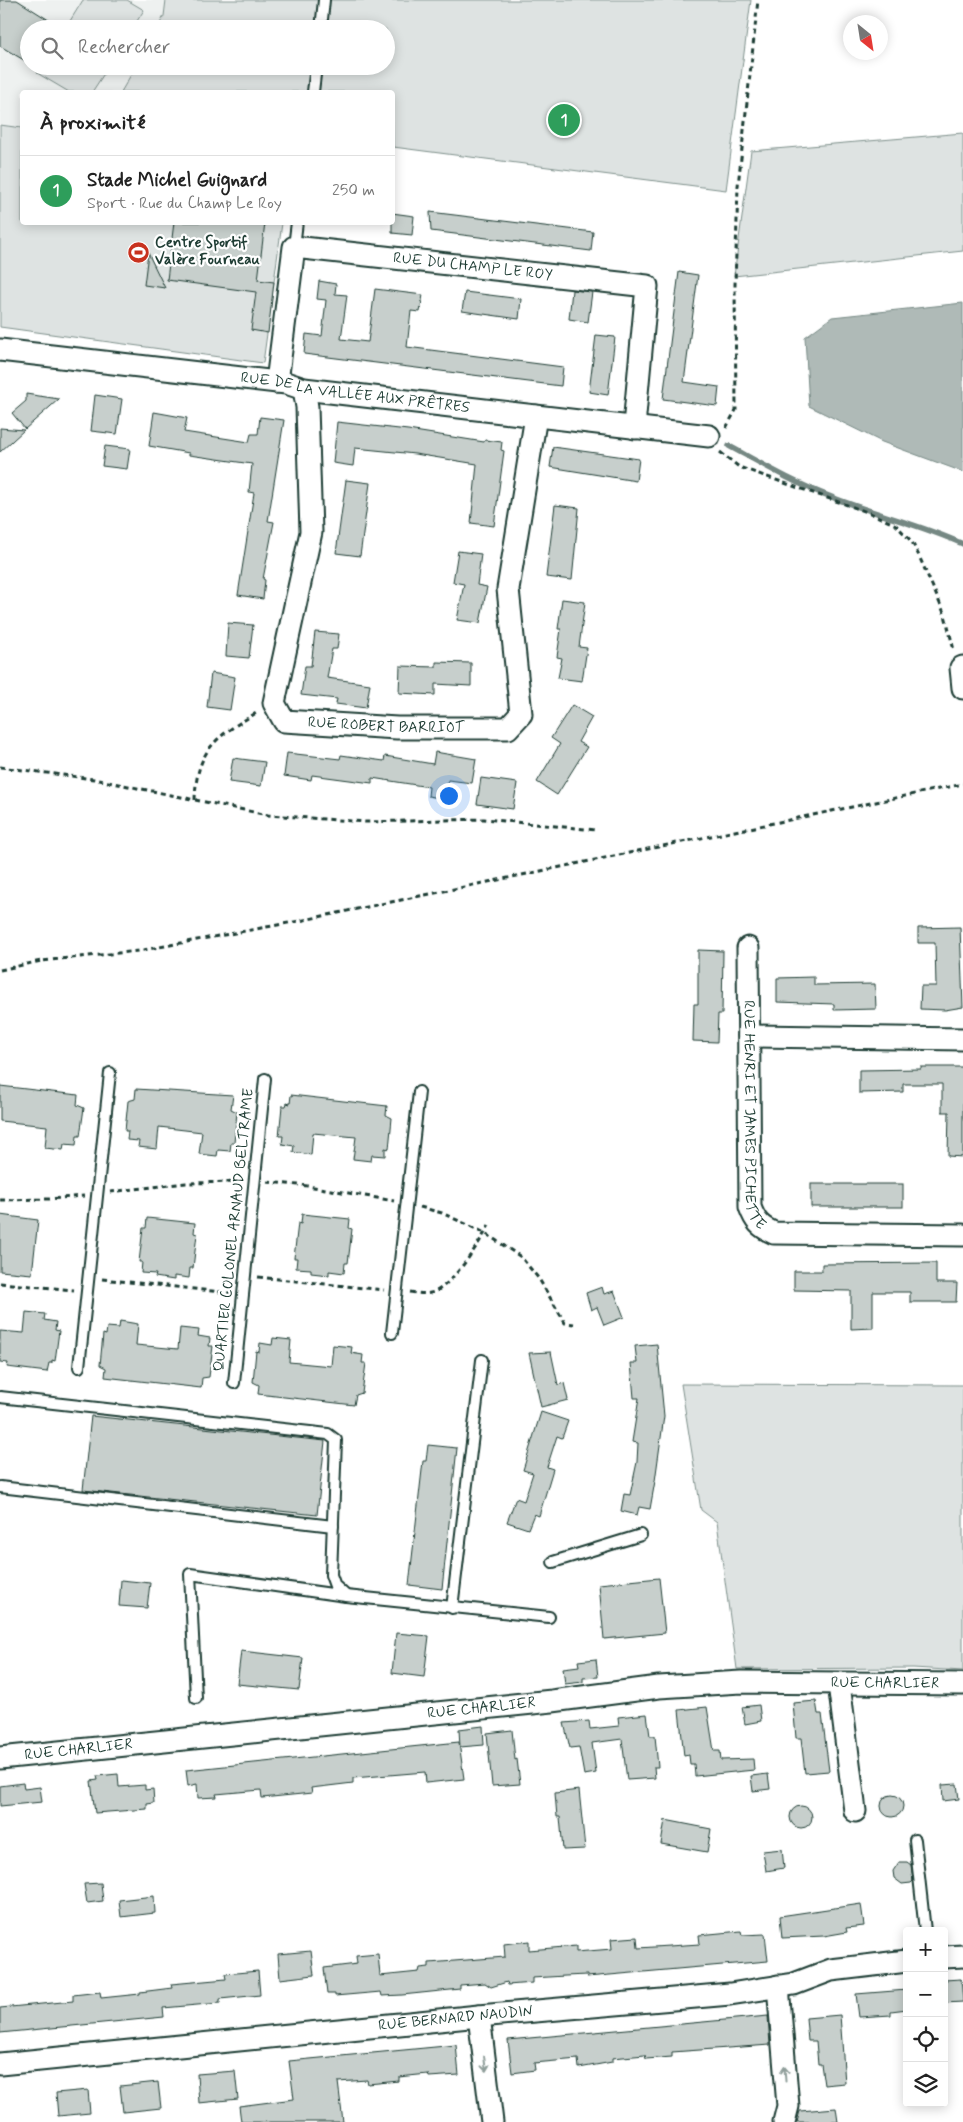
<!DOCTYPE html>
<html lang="fr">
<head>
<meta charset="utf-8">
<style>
	body { margin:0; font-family:Mynerve,sans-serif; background:#f2f2f2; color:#222 }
	.controls { position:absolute; right:15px; bottom:15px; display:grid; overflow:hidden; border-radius:5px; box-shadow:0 2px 12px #0003 }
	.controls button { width:45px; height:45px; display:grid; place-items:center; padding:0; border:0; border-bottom:1px solid #e0e0e0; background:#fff; color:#222; font:25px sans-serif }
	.compass { position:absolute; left:843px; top:15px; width:45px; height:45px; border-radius:50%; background:#fff; box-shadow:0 2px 12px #0003; rotate:150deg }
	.you { position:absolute; left:448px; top:795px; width:18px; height:18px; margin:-12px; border:4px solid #fff; border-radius:50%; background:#1a73e8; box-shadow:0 0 0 8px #1a73e833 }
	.badge { display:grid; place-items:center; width:32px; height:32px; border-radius:50%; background:#c8321e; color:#fff; font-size:16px; font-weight:700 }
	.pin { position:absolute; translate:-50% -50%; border:2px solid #fff; box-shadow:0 1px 5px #0006 }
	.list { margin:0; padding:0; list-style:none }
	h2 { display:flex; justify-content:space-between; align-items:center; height:65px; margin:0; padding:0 20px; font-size:21px }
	h2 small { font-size:16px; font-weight:400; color:#767676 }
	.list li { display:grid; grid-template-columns:32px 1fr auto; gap:15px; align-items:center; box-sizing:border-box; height:70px; padding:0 20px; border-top:1px solid #e0e0e0 }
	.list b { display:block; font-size:19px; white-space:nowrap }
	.list p { margin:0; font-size:16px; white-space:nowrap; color:#767676 }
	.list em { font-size:16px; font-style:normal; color:#767676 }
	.icon { flex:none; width:28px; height:28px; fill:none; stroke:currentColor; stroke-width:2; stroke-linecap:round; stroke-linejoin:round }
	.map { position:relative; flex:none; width:963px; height:2122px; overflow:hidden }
	.search { position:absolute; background:#fff; box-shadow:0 2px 12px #0003; left:20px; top:20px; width:375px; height:55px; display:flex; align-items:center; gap:12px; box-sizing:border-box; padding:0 18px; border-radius:28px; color:#767676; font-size:19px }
	.panel { position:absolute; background:#fff; box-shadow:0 2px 12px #0003; left:20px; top:90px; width:375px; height:135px; border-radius:5px }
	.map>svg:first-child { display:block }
</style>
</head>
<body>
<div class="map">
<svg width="963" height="2122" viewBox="0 0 963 2122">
	<rect width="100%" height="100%" fill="#fff"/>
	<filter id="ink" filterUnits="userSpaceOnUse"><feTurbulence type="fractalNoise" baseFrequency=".02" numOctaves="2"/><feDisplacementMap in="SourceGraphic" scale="10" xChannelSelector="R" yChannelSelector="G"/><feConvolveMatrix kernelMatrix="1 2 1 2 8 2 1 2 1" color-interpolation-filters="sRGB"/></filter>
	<g filter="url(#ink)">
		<polygon fill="#eef1f0" points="0,0 166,0 164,16 157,29 29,29 29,66 136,66 121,92 22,92 22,128 0,125"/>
		<g fill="#dee3e2" stroke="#7e908b">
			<polygon points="83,0 127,0 144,10 132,29 65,29"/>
			<polygon points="166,0 751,0 726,190 393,147 392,92 121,92 136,66 386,66 386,29 157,29 164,16"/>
			<polygon points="41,66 109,66 92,92 69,92 37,73"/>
			<polygon points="0,125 22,128 22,222 282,223 263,363 0,327"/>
			<polygon points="963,133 963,251 734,276 751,151"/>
			<polygon points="681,1384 963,1385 963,1671 913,1668 737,1669 717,1522 701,1510"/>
		</g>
		<polygon fill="#afbab7" stroke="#758883" points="963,303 963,472 882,442 809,406 805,337 832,317"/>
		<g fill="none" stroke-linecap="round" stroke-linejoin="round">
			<path stroke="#758883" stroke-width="5.5" d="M729 446C762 464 794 483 829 496 873 514 920 524 963 544"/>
		</g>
		<g fill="#c7cfcc" stroke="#1f3d34">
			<polygon points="0,0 17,0 63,29 29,29 29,63 0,46"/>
			<polygon points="430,212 593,232 591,251 431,231"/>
			<polygon points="392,213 414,216 412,235 392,233"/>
			<polygon points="174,222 265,222 258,280 274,282 268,333 251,330 256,292 167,280"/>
			<polygon points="148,253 165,288 144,285"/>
			<polygon points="679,272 698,275 684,382 719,387 717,406 663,399"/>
			<polygon points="319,281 336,284 335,294 347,295 341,339 368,342 375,289 423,295 420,312 411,311 407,347 563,367 561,386 304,354 306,334 322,336 326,300 317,299"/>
			<polygon points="572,290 592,292 588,322 569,319"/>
			<polygon points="465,292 521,299 519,319 462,311"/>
			<polygon points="596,335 615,337 608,395 589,392"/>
			<polygon points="26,394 59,399 25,429 12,413 26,401"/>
			<polygon points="95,395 122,399 117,434 91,431"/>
			<polygon points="154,412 187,418 184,432 249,442 251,434 258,434 260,417 284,420 268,521 274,522 263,579 265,580 263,599 238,595 254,493 249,492 252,464 189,455 189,453 149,446"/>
			<polygon points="337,422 408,430 484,442 485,440 502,442 501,450 504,451 494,526 471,523 477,464 415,454 355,448 353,466 333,463"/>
			<polygon points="0,428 24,430 0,452"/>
			<polygon points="105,446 130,449 127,469 102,466"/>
			<polygon points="553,447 639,459 636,481 550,467"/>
			<polygon points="346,480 370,483 360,556 336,553"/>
			<polygon points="555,505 579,508 572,580 546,577"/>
			<polygon points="458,551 481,554 477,585 487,587 480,623 457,620 464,584 453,582"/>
			<polygon points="562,599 585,602 579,647 587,648 582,681 558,678 562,658 557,657 561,629 558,629"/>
			<polygon points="228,623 253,625 249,658 226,656"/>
			<polygon points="315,632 339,634 337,649 332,649 327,678 370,684 366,708 336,704 337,699 301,695 305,666 311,666"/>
			<polygon points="436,662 471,663 471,686 435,684 435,695 399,693 400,666 436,667"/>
			<polygon points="211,673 235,677 230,710 207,707"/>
			<polygon points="572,705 592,717 578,742 587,747 557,795 537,782 560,744 551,738"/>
			<polygon points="435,752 476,759 472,783 448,780 444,799 428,796 429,787 372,778 372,783 312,775 311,780 284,776 287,753 340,759 341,755 384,761 385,756 433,764"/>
			<polygon points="233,758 265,762 261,786 229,782"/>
			<polygon points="481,778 517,783 513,809 477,804"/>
			<polygon points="960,927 963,1007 945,1010 920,1009 921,986 936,986 935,943 918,943 918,928"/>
			<polygon points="698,950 723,951 722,1014 718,1014 717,1042 693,1041 694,1004 698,1004"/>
			<polygon points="814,977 814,985 875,984 876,1009 834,1010 834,1004 777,1002 777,978"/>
			<polygon points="921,1067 963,1067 963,1157 948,1156 949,1112 942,1112 942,1084 903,1084 903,1092 859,1093 859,1070 921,1069"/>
			<polygon points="0,1086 78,1095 77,1105 84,1108 80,1136 77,1136 76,1145 64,1144 63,1150 45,1148 47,1126 0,1121"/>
			<polygon points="136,1089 233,1095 231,1109 237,1112 234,1143 231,1143 230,1151 218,1150 217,1156 199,1154 202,1132 159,1127 157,1149 138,1147 139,1141 127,1140 128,1131 125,1131 128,1101 135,1099"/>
			<polygon points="291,1095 387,1106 386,1115 392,1118 389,1149 385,1148 385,1156 372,1155 371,1161 353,1159 356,1137 313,1133 311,1155 293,1152 294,1146 282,1144 283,1136 279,1136 282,1106 286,1106 287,1103 290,1104"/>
			<rect x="811" y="1184" width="92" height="23"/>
			<polygon points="302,1214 350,1219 349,1228 352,1229 348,1263 345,1263 344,1273 329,1271 329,1275 311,1273 311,1269 296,1268 297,1258 294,1258 298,1223 301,1224"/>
			<polygon points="0,1215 38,1220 32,1274 0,1271"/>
			<polygon points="147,1218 195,1223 194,1233 197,1234 193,1268 190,1268 189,1278 174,1276 174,1280 155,1277 156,1274 141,1273 142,1262 139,1262 143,1228 146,1228"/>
			<polygon points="936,1263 936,1283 957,1283 956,1302 910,1302 910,1292 873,1292 873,1328 851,1329 851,1291 794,1290 794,1271 822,1271 822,1264"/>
			<polygon points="602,1287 604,1294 614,1291 624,1317 604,1325 597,1307 591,1310 586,1293"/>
			<polygon points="26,1312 45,1314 44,1320 56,1322 55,1330 59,1331 55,1361 52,1360 52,1363 49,1363 47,1372 7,1367 8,1363 0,1362 0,1331 24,1333"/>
			<polygon points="120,1321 138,1324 136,1345 178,1349 180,1328 199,1330 198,1336 210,1338 209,1346 213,1346 209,1377 202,1378 201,1388 105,1377 106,1368 100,1365 103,1334 106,1335 107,1327 119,1328"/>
			<polygon points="273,1338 291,1340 289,1362 331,1366 333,1345 352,1347 351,1353 363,1355 362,1363 366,1363 362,1393 356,1395 354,1405 258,1394 259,1385 253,1382 256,1351 259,1352 260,1343 272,1345"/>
			<polygon points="657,1344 664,1416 655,1481 650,1509 639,1507 637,1515 621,1511 624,1494 630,1495 637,1462 638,1443 632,1442 639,1398 634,1398 631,1363 637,1363 635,1346"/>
			<polygon points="551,1352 558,1385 564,1383 568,1400 541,1407 529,1353"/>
			<polygon points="541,1412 568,1421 562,1438 557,1436 547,1467 553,1469 539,1516 534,1514 528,1529 507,1522 516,1498 524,1501 533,1473 523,1470"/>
			<polygon points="91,1416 325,1441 317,1515 83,1490"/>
			<polygon points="428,1445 457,1448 442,1589 409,1585 423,1461 426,1461"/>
			<polygon points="659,1578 665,1633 604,1639 599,1584"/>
			<polygon points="121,1580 150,1583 147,1608 119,1606"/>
			<polygon points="396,1633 429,1636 424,1677 392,1673"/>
			<polygon points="241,1651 303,1658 299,1690 237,1684"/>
			<polygon points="596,1659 598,1677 583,1678 583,1682 565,1684 563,1668 579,1666 578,1661"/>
			<polygon points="816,1701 818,1714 822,1714 829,1771 805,1773 801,1738 796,1738 793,1703"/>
			<polygon points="759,1705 761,1721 745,1724 742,1707"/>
			<polygon points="707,1707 714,1751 720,1751 721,1760 753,1759 754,1770 695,1776 694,1764 690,1764 689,1755 684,1756 679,1710"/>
			<polygon points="647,1714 650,1736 655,1736 658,1767 654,1767 655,1778 627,1780 622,1739 592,1743 596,1773 584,1775 579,1747 570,1748 564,1723 589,1721 590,1729 619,1726 618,1717"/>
			<polygon points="483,1726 484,1745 460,1747 459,1729"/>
			<polygon points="512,1730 515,1760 517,1759 520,1784 492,1786 487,1733"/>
			<polygon points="459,1742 464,1779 426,1783 425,1772 353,1778 353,1783 311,1788 312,1793 262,1798 261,1790 216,1794 217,1797 198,1798 197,1784 188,1786 186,1770"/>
			<polygon points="118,1774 119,1787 145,1785 145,1790 153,1789 154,1803 147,1804 147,1809 95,1813 91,1781 98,1780 97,1776"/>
			<polygon points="768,1774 770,1789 753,1791 751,1776"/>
			<polygon points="23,1783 24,1789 40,1787 42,1802 0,1806 0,1786"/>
			<polygon points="957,1784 959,1799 943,1801 942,1785"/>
			<polygon points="579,1790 585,1849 563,1850 560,1817 557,1817 555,1793"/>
			<circle cx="892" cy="1806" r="11"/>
			<circle cx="801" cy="1817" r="11"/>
			<polygon points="665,1820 711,1829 707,1852 661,1844"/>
			<polygon points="782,1849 784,1868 766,1871 763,1851"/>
			<polygon points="899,1862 907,1862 911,1865 913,1881 911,1883 902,1884 894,1878 893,1871"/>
			<polygon points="101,1883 103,1901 87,1903 84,1884"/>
			<polygon points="154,1896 155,1913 121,1917 119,1900"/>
			<polygon points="861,1904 864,1926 846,1928 847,1932 824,1936 782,1938 780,1916"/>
			<polygon points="741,1931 742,1935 765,1934 768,1961 587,1977 587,1975 565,1976 532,1978 532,1983 508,1985 507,1982 491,1987 485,1983 460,1985 460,1989 402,1995 382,1996 381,1992 335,1996 335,1994 327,1994 324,1968 357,1964 356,1956 378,1954 380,1976 419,1972 420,1968 429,1967 429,1963 505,1957 504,1944 529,1941 529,1950 576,1946 576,1952 612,1949 611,1939 637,1937 638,1948 700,1944 699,1935"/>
			<polygon points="311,1951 314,1975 280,1979 278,1954"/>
			<polygon points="258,1971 260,1995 220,1999 220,2003 163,2008 164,2017 0,2033 0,2008 73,2001 73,1995 100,1992 101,1998 140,1994 140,1992 172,1988 171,1984 226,1979 225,1974"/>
			<polygon points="961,1979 963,2002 944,2003 944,1980"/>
			<polygon points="907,1990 907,2009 891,2011 891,2015 859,2017 856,1994"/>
			<polygon points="840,2015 845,2083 824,2085 821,2064 818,2064 816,2041 808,2041 806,2018"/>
			<polygon points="768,2016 770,2045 672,2052 672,2057 646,2059 645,2055 612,2058 612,2062 579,2068 578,2059 534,2063 535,2070 512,2073 508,2040"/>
			<polygon points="456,2045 459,2075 429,2077 428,2074 399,2077 399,2081 368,2084 367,2080 338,2082 343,2122 241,2122 239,2106 294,2099 289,2061"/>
			<polygon points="235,2071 238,2099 199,2103 197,2074"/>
			<polygon points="158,2082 161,2108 123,2112 120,2086"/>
			<polygon points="88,2090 90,2113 58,2116 56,2093"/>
			<polygon points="836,2108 838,2122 797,2122 800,2111"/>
		</g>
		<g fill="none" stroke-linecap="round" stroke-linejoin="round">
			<defs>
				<g id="lane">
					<polyline points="321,29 324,0"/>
					<polyline points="313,92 316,66"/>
					<polyline points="294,247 297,222"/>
					<polyline points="392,1333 419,1092"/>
					<polyline points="79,1367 110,1073"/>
					<polyline points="234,1383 265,1079"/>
					<polyline points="0,1397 328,1434 336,1440 331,1575 335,1586 346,1596 549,1617"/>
					<polyline points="0,1487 333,1526"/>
					<polyline points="553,1562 641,1535"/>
					<polyline points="452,1608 482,1360"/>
					<polyline points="196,1698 190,1574 346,1596"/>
					<polyline points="915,1840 925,1931"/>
				</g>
				<g id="street">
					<path id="s1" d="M0 350 286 383 304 389 709 436"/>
					<path id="s2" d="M277 382 294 247 647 286 635 415V428"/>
					<path id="s3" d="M304 389 307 407 311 532 274 703 284 721 397 728H508L521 714 508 589 536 416"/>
					<polyline points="963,667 961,668 963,688"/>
					<path id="s4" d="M748 948 750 1207C755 1221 760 1227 774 1233L963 1235"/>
					<polyline points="749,1036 963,1039"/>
					<polyline points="839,1684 855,1811"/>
					<path id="s5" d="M0 1758 552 1701 659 1687 741 1682 963 1684"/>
					<polyline points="944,1957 963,1956"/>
					<polyline points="778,1986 788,2106 784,2122"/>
					<polyline points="479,2016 492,2122"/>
					<path id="s6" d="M0 2064 479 2016 730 1994 794 1984 831 1970 907 1961"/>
				</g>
			</defs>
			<use href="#lane" stroke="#1f3d34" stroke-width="14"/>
			<use href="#street" stroke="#1f3d34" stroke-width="25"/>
			<g stroke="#1f3d34" stroke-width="3" stroke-dasharray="5 4" stroke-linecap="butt">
				<polyline points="726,428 736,410 735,285 738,186 758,0"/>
				<polyline points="720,452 739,467 870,513 896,525 912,542 919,556 945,615 954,650"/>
				<polyline points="0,767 94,779 268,815 366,822 484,819 596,830"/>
				<path d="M195 800C196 749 217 736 258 712"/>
				<polyline points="0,970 41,961 138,951 299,921 963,784"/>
				<polyline points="267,1182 308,1186 394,1201"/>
				<polyline points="110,1192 186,1183 241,1182"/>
				<polyline points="0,1200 49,1199 84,1196"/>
				<polyline points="420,1207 442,1213 485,1233 521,1257 539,1279 565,1323 574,1324"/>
				<polyline points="258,1277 384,1290"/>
				<polyline points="102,1279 230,1293"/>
				<polyline points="0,1283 74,1290"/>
				<path d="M410 1292C417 1293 426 1295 434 1292 452 1285 480 1243 489 1225"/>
			</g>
			<use href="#lane" stroke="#fff" stroke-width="10"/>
			<use href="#street" stroke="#fff" stroke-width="21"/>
		</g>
		<defs><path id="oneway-shaft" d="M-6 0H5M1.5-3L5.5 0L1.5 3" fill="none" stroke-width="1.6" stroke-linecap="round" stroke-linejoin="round" transform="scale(1.25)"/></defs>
		<g stroke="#8f9e9a">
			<use href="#oneway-shaft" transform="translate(485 2064) rotate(83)"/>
			<use href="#oneway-shaft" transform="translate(785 2074) rotate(-94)"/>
		</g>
	</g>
	<defs>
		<symbol id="stadium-disc" viewBox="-11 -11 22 22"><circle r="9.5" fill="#c8321e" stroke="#fff"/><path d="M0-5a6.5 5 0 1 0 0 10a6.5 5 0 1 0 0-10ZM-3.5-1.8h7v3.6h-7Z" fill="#fff"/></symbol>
	</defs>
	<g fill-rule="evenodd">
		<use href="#stadium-disc" x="126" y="240" width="25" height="25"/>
	</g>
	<g text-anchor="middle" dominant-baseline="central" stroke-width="4.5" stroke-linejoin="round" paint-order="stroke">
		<g font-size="15" font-weight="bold" fill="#1f3d34" stroke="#fff" text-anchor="start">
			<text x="155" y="243">Centre Sportif<tspan x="155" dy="17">Valère Fourneau</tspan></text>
		</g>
		<g font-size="15" fill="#1f3d34" stroke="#fff">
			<text stroke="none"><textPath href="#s2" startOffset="316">RUE DU CHAMP LE ROY</textPath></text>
			<text stroke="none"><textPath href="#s1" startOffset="358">RUE DE LA VALLÉE AUX PRÊTRES</textPath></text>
			<text stroke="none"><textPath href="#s3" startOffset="441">RUE ROBERT BARRIOT</textPath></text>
			<text stroke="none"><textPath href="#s4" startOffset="168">RUE HENRI ET JAMES PICHETTE</textPath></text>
			<text transform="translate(234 1230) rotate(-84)">QUARTIER COLONEL ARNAUD BELTRAME</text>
			<text stroke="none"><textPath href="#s5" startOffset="889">RUE CHARLIER</textPath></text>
			<text stroke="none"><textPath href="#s5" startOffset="484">RUE CHARLIER</textPath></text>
			<text stroke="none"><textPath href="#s5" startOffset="79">RUE CHARLIER</textPath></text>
			<text stroke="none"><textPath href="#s6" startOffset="458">RUE BERNARD NAUDIN</textPath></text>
		</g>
	</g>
</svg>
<div class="controls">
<button>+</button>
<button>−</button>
<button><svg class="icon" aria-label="locate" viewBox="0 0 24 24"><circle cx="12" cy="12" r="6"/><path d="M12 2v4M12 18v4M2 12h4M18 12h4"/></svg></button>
<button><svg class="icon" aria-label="layers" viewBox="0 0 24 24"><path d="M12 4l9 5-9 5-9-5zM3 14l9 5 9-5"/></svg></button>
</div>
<svg class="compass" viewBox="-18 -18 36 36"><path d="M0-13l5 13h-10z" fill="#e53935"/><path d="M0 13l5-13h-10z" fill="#767676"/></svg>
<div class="you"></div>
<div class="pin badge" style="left:564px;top:120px;background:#2e9e5b">1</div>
<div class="search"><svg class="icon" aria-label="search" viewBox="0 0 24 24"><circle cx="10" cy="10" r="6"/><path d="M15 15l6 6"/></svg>Rechercher</div>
<section class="panel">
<h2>À proximité<small></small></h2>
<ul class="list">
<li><span class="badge" style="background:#2e9e5b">1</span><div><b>Stade Michel Guignard</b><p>Sport · Rue du Champ Le Roy</p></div><em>250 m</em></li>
</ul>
</section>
</div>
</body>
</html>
